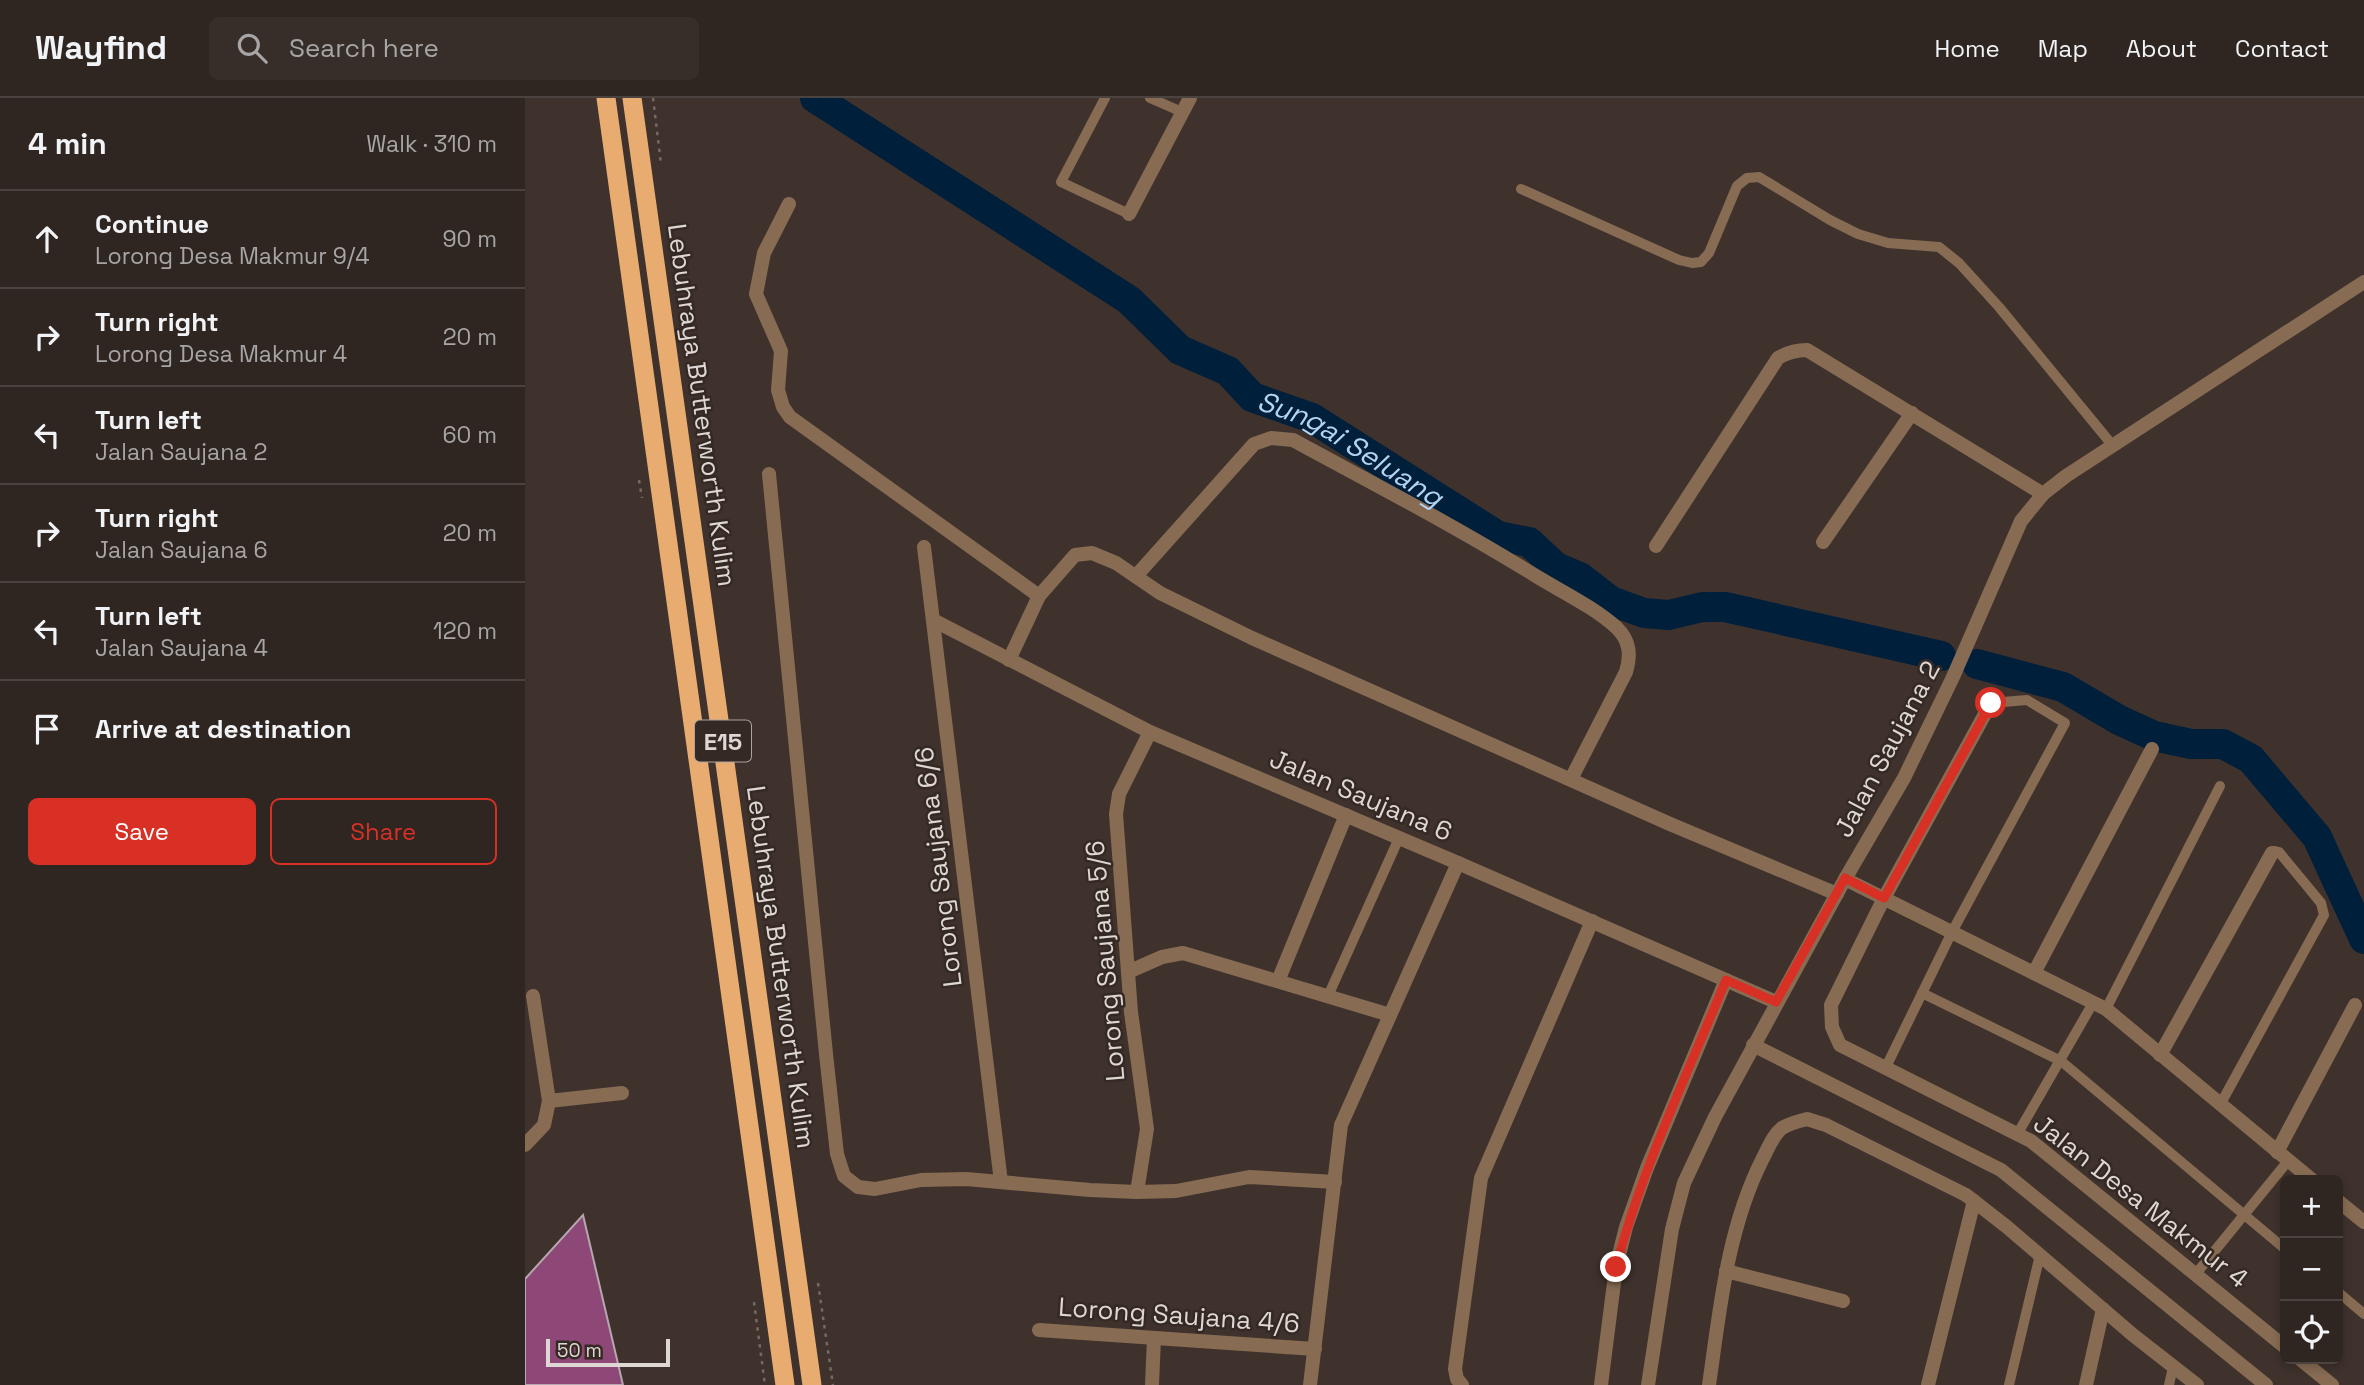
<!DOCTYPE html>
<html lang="en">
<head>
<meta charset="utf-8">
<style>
	body { margin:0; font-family:"Space Grotesk",sans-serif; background:#372e2a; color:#f1f3f6 }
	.controls { position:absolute; right:21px; bottom:21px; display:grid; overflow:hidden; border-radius:10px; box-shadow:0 4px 10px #0003 }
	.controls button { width:63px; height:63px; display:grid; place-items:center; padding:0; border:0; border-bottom:2px solid #4a4340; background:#2f2622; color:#f1f3f6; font:35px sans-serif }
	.scale { position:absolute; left:21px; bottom:18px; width:124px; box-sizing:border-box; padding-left:7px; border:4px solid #dfd7d4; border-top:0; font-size:19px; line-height:24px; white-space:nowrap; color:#dfd7d4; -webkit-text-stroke:5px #352924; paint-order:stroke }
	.stop { position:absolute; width:21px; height:21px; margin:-16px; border:5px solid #d93025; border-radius:50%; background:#fff }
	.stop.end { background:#d93025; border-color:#fff; box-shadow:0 2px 7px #0008 }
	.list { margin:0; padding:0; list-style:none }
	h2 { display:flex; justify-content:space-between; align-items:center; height:91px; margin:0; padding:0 28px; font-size:30px }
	h2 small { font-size:23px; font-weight:400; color:#a7a5a5 }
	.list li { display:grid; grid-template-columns:46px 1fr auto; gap:21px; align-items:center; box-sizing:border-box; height:98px; padding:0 28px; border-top:2px solid #4a4340 }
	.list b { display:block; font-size:26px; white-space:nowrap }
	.list p { margin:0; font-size:23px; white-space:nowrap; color:#a7a5a5 }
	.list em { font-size:23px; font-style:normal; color:#a7a5a5 }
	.actions { display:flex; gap:14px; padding:21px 28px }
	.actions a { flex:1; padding:16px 0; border:2px solid #d93025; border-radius:10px; text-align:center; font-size:24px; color:#d93025 }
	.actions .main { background:#d93025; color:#fff }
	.icon { flex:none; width:38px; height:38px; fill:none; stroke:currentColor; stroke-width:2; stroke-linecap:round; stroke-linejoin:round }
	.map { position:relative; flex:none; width:1839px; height:1287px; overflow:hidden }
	header { display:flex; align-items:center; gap:42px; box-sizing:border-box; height:98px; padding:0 35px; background:#2f2622; border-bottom:2px solid #4a4340 }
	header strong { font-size:33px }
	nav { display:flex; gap:38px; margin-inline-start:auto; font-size:24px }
	.search { width:490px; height:63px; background:#372e2a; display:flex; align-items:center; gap:18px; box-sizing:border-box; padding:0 24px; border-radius:10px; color:#a7a5a5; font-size:26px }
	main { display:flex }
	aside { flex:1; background:#2f2622 }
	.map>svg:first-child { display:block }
</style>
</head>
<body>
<header>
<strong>Wayfind</strong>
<div class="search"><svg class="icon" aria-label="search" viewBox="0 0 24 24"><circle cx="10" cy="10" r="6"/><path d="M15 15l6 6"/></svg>Search here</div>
<nav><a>Home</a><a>Map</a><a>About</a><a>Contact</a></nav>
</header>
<main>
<aside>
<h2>4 min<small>Walk · 310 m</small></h2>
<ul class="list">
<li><svg class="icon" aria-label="ahead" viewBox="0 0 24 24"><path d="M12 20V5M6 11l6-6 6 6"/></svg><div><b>Continue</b><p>Lorong Desa Makmur 9/4</p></div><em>90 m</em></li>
<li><svg class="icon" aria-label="right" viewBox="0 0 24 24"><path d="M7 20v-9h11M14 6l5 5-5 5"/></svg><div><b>Turn right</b><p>Lorong Desa Makmur 4</p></div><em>20 m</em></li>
<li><svg class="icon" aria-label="left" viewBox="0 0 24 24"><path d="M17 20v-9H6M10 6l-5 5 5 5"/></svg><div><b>Turn left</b><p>Jalan Saujana 2</p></div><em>60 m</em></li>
<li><svg class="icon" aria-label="right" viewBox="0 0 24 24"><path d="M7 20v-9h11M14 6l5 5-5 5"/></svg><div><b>Turn right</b><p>Jalan Saujana 6</p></div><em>20 m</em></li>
<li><svg class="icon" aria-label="left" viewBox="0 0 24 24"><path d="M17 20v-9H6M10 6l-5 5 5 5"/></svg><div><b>Turn left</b><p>Jalan Saujana 4</p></div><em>120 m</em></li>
<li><svg class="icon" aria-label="arrive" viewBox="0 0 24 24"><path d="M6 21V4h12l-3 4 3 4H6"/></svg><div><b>Arrive at destination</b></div></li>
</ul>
<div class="actions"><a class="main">Save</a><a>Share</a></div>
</aside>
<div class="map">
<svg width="1839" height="1287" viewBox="0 0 1839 1287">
	<rect width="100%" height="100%" fill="#3f322d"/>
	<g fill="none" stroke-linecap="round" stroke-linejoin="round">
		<g stroke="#001f3b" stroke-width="30">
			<path id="s1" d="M290 0 604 202 655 252 703 273 727 299 787 320 973 438 1004 444 1031 469 1055 479 1086 503 1119 515 1144 517 1177 509H1200L1416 558"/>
			<polyline points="1452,566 1538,589 1594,622 1629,638 1666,646 1698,646 1726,661 1792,739 1839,841"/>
		</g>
	</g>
	<polygon fill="#8e4877" stroke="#b6a7b0" stroke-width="2" points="58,1117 98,1287 0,1287 0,1181"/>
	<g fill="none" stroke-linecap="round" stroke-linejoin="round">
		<g stroke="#746964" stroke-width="2.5" stroke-dasharray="3.5 5" stroke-linecap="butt">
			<polyline points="128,0 136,66"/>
			<polyline points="114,382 117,400"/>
			<polyline points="188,437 194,479"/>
			<polyline points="293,1185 308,1287"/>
			<polyline points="229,1204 240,1287"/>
		</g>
		<g stroke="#876c53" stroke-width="10">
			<polyline points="580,0 536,84 604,116"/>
			<polyline points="625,0 657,14"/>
			<polyline points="996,91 1154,162 1167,165 1176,164 1184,155 1212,88 1222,80 1234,79 1305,122 1333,136 1363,145 1414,149 1434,165 1474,209 1588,348"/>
			<polyline points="1397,895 1536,963 1760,1151"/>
			<polyline points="803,898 874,740"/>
			<polyline points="1581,911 1695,688"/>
			<polyline points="1360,971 1427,834 1540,625 1502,602 1466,605"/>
			<polyline points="1695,1007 1799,817 1796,805 1754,754 1750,753 1747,755"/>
			<polyline points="1493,1035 1568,905"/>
			<polyline points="1670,1177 1763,1063"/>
			<polyline points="1813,1194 1839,1216"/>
			<polyline points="1484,1287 1515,1157"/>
			<polyline points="1644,1287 1648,1269"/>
		</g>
		<g stroke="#876c53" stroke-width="14">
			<polyline points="264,106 239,155 231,196 256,253 253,292 258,309 265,319 514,498 550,457 567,455 591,465 635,495 727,540 1145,726 1312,796"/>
			<polyline points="604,116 665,0"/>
			<polyline points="244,376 301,956 312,1056 319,1078 333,1089 350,1091 396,1082 441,1081 565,1092 612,1094 651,1093 724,1079 810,1084"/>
			<polyline points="1298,444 1387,315"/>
			<path d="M1131 448 1253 260C1263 254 1271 252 1282 252L1518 396"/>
			<polyline points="399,449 476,1084"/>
			<path d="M611 478 729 346 746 340 768 342C849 386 932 429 1011 478 1037 494 1069 509 1092 530 1105 543 1106 557 1101 574L1046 681"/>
			<polyline points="408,522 625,634 933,765 1251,904"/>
			<polyline points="484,562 514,498"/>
			<polyline points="1466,605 1359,800 1306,907 1307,929 1315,947 1506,1043 1760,1249"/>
			<polyline points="1320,781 1581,911 1787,1082"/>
			<polyline points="603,874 637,859 658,855 865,917"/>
			<polyline points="1509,875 1627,651"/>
			<polyline points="753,883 821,717"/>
			<polyline points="1228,947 1476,1072 1741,1287"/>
			<polyline points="1635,957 1747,755"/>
			<polyline points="24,1003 97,995"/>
			<polyline points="0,1047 19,1027 24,1003 8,898"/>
			<polyline points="1752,1054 1830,907"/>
			<polyline points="612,1094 622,1031 606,914 591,716 594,696 625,634"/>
			<polyline points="1813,1103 1839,1124"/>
			<polyline points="1201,1173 1318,1203"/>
			<polyline points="514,1232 790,1251"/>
			<polyline points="1775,1261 1807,1287"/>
			<polyline points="627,1287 629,1240"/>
			<polyline points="785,1287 816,1027 933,765"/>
			<polyline points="937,1287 932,1281 930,1271 956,1080 1067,823"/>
			<polyline points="1076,1287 1091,1169 1101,1129 1122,1070 1201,882"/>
			<polyline points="1123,1287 1147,1131 1159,1085 1190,1019 1320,781 1379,680 1428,579 1496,423 1518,396 1541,378 1839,184"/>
			<path d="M1184 1287C1195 1211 1202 1132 1237 1062 1243 1051 1247 1038 1257 1030 1265 1025 1274 1023 1282 1021L1301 1027 1441 1097 1482 1129 1608 1237 1672 1287"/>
			<polyline points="1403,1287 1449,1103"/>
			<polyline points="1561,1287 1578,1211"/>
		</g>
		<g stroke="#e8ac70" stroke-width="19">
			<polyline points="81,0 260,1287"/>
			<polyline points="107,0 287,1287"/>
		</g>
	</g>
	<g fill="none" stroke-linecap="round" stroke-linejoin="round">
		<path stroke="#d93025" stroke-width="9" d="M1091 1169C1117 1070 1162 977 1201 882L1251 904 1320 780 1359 800 1466 605"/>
	</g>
	<g text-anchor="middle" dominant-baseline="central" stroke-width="5" stroke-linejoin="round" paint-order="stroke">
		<rect fill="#352924" stroke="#aca39f" stroke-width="2" x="170" y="622.5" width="56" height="41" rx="5"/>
		<g font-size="24" font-weight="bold" fill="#dfd7d4">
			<text x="198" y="643">E15</text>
		</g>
		<g font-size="26" fill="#dfd7d4" stroke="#352924">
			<text transform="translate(177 307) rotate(82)">Lebuhraya Butterworth Kulim</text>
			<text transform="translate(1362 651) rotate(-62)">Jalan Saujana 2</text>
			<text transform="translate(836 697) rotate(23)">Jalan Saujana 6</text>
			<text transform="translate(413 769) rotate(-97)">Lorong Saujana 6/6</text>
			<text transform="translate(580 863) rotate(-95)">Lorong Saujana 5/6</text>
			<text transform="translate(256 869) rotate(82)">Lebuhraya Butterworth Kulim</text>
			<text transform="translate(1616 1103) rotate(38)">Jalan Desa Makmur 4</text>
			<text transform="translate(654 1217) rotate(4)">Lorong Saujana 4/6</text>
		</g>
		<g font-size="28" font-style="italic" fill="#b3d4f3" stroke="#352924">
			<text stroke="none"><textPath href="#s1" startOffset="644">Sungai Seluang</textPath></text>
		</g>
	</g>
</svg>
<div class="controls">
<button>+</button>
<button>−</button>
<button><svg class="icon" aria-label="locate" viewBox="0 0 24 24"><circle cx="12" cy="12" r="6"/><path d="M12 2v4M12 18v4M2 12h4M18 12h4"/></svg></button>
</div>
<div class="scale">50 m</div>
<div class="stop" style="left:1466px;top:605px"></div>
<div class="stop end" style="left:1091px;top:1169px"></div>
</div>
</main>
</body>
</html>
